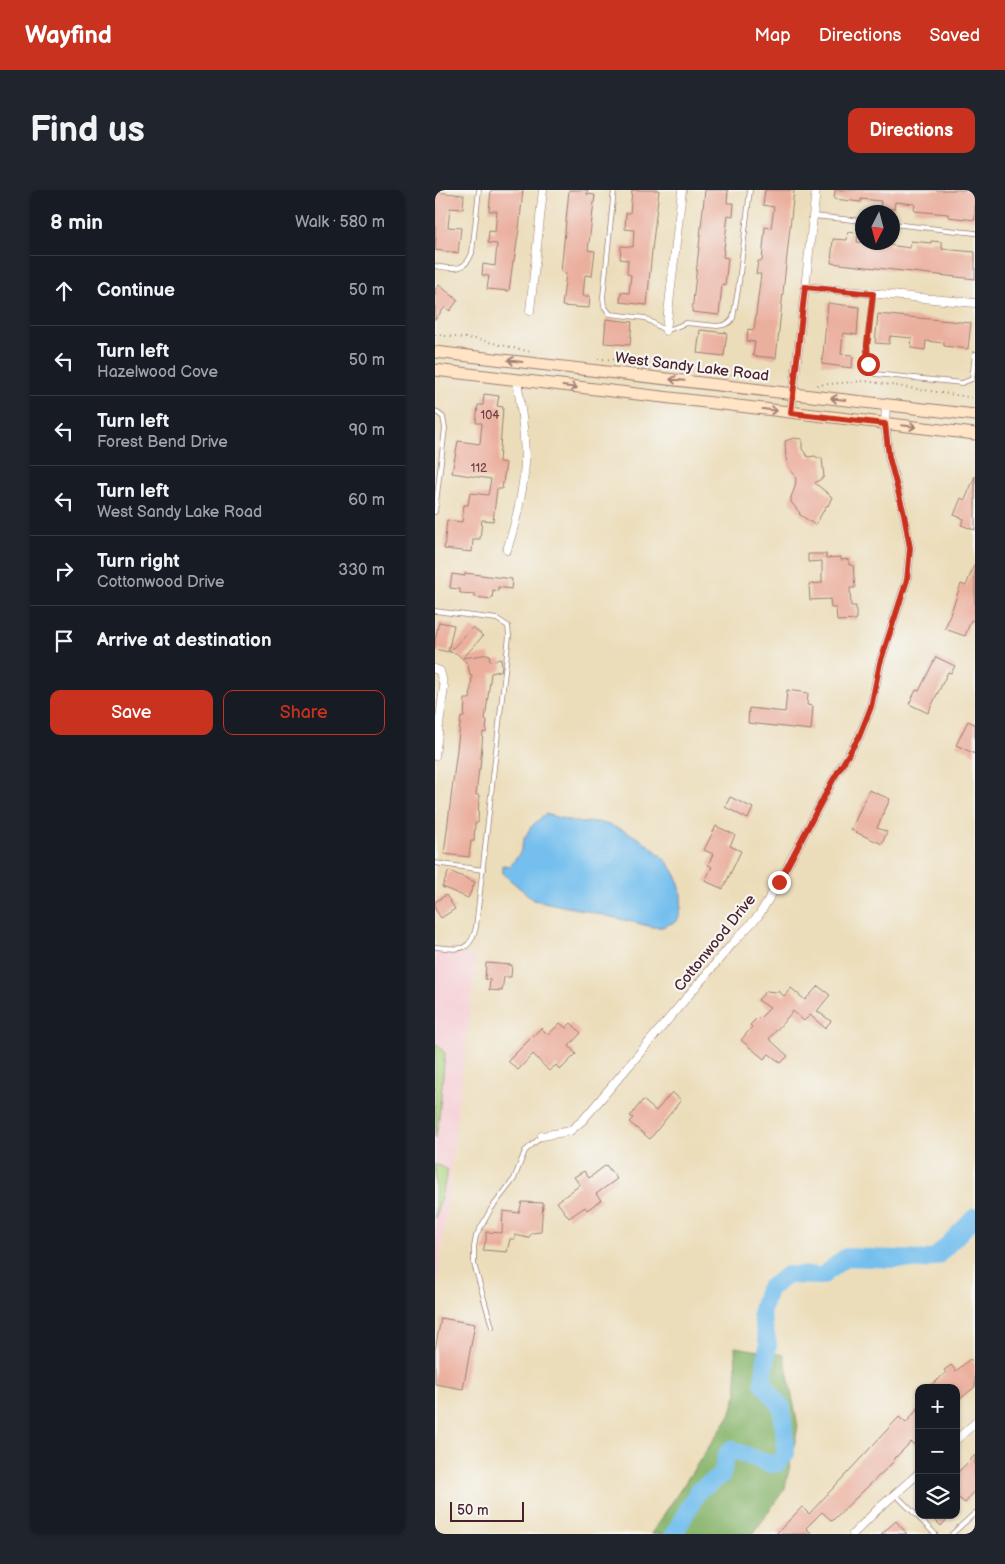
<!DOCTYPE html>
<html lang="en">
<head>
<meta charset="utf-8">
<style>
	body { margin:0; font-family:"Balsamiq Sans",sans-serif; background:#20242c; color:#f1f3f6 }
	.controls { position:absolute; right:15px; bottom:15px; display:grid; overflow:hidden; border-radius:10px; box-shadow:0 1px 4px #0004 }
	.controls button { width:45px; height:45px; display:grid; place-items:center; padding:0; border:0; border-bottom:1px solid #363941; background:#171b24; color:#f1f3f6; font:25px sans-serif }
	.compass { position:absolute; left:420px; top:15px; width:45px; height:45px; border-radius:50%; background:#171b24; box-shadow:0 1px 4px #0004; rotate:186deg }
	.scale { position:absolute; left:15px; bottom:12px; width:74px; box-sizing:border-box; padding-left:5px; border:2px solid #4a1f2b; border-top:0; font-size:14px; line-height:18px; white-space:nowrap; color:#4a1f2b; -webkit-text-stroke:4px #f6f6f2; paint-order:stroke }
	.stop { position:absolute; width:15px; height:15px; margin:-11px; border:4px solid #c8321e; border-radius:50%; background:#fff }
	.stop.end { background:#c8321e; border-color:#fff; box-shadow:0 1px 5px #0008 }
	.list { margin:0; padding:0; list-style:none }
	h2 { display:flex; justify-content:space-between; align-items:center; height:65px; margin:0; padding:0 20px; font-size:21px }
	h2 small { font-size:16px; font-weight:400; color:#9ea1a6 }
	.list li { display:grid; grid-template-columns:32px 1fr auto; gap:15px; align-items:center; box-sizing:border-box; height:70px; padding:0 20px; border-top:1px solid #363941 }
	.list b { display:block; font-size:19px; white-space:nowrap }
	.list p { margin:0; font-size:16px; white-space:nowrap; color:#9ea1a6 }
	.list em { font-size:16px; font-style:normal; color:#9ea1a6 }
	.actions { display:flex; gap:10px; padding:15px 20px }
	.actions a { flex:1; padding:11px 0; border:1px solid #c8321e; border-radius:10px; text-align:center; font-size:18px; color:#c8321e }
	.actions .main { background:#c8321e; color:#fff }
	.icon { flex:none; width:28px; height:28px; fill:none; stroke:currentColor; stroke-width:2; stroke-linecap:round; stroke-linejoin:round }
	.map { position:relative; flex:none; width:540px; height:1344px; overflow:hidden; border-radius:10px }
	header { display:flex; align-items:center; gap:30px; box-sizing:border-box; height:70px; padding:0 25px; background:#c8321e; color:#fff }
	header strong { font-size:24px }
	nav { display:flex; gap:28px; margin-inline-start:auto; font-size:18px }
	.intro { display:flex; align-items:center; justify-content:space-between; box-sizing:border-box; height:120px; padding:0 30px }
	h1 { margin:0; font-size:35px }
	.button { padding:12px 22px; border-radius:10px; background:#c8321e; color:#fff; font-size:18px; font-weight:700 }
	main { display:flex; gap:30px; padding:0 30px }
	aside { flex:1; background:#171b24; border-radius:10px; box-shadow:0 1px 4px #0004 }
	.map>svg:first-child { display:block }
</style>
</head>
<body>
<header>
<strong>Wayfind</strong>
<nav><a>Map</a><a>Directions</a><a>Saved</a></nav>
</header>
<div class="intro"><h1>Find us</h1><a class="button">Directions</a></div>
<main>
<aside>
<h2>8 min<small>Walk · 580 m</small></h2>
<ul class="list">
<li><svg class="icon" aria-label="ahead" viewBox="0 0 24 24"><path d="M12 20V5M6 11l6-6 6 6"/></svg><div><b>Continue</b></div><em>50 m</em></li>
<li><svg class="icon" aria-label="left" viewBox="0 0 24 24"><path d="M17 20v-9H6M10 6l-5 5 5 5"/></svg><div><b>Turn left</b><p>Hazelwood Cove</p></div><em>50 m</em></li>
<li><svg class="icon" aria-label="left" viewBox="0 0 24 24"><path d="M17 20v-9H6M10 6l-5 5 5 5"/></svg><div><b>Turn left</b><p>Forest Bend Drive</p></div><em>90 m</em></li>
<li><svg class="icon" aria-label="left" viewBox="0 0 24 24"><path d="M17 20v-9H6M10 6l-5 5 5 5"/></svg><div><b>Turn left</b><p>West Sandy Lake Road</p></div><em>60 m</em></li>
<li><svg class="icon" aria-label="right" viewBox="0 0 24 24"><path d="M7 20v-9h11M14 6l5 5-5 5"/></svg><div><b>Turn right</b><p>Cottonwood Drive</p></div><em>330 m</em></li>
<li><svg class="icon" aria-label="arrive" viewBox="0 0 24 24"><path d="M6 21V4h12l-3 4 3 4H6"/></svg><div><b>Arrive at destination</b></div></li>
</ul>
<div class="actions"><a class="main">Save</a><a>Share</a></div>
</aside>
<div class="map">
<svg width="540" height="1344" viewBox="0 0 540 1344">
	<rect width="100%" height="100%" fill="#f6f6f2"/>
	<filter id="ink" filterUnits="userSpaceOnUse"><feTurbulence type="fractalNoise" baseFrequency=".02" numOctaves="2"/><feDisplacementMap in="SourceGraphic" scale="10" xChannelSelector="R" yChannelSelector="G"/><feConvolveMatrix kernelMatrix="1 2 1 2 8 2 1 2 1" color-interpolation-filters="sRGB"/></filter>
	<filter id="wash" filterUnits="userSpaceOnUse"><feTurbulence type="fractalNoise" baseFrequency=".0096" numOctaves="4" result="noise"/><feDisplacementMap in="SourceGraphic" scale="20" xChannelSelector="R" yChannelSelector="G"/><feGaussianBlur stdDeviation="1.12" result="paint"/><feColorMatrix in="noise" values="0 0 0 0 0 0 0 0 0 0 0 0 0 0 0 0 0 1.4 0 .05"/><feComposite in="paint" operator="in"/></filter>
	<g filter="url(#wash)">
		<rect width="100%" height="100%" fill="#ecddba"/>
		<polygon fill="#f6cfd6" points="0,761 41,766 0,1117"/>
		<g fill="#acd580" stroke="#7b7a56">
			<polygon points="0,855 2,855 10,863 3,936 0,948"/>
			<polygon points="0,974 13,980 0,1029"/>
		</g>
		<polygon fill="#89b66e" stroke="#6a6a4c" points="300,1157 349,1165 363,1237 350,1298 318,1344 216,1344 295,1225 302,1203"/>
		<path fill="#75bfee" stroke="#606f8c" d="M110 624C122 627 135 631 147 633 152 633 157 631 162 632 186 637 205 647 223 663 234 673 242 683 245 698 247 710 247 720 242 731L227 737H218L147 720 99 710 68 684V675L75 676 85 663 89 649 96 637Z"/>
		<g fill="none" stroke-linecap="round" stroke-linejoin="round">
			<polyline stroke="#75bfee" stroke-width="18" points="239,1344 264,1300 287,1285 291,1266 296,1259 334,1274 343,1273 351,1263 347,1218 328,1193 333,1154 326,1123 333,1099 352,1085 387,1086 411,1067 489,1070 502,1066 540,1027"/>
		</g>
		<g id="blocks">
			<g fill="#ebaf9e">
				<polygon points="56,0 88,0 84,39 79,71 78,71 74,101 52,99 54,86 47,85 48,74 60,76 62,54 53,53 54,41 60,42 62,21 54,21"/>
				<polygon points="134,0 153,0 152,4 160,5 153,60 160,61 157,86 150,85 148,106 155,106 154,118 127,116 131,83 126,82"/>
				<polygon points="197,0 224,0 217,60 212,115 185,112 186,102 194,103 196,85 192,84 193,70 185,69 186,56 198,57 199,40 190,39 191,23 195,23"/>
				<polygon points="270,0 293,0 292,13 299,13 298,26 293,25 288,67 293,68 290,95 287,94 284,125 257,122"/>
				<polygon points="330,0 359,0 341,168 318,166 320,152 312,151 313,139 319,140 326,84 321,84 323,71 327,71 330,37 336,38 339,17 328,15"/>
				<polygon points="400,0 540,0 540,30 513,27 513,24 479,21 480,14 460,12 459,19 445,18 446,11 426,9 426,12 399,9"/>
				<polygon points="0,2 29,5 28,19 15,18 13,37 26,38 23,63 0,60 1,48 0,48"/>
				<polygon points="413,42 423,43 422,52 442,54 442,52 454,52 454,55 475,58 476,51 496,53 496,51 507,52 507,59 540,62 540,89 396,73 398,49 412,50"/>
				<polygon points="4,95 23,110 15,121 10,117 0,130 0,100"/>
				<polygon points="393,113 424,117 422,145 408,143 406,164 418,165 417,178 387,174"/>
				<polygon points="443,124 536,133 533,159 509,156 509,153 491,151 490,160 476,158 477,148 455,146 454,154 440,153"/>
				<polygon points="171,129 197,132 195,155 169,153"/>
				<polygon points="265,140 292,143 289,166 262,163"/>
				<polygon points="49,204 64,206 62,216 68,217 64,272 71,273 67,299 62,299 58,331 47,330 45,349 38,349 37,362 9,359 12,330 27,332 29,315 33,315 35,303 53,305 56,289 17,283 23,251 45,254 47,233 41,233 43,215 48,215"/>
				<polygon points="359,248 367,249 367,259 373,267 380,266 383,268 387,268 389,287 380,293 397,307 393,316 392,315 380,335 364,324 365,323 356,312 356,307 360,297 361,289 359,284 354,278 351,268 350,251"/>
				<polygon points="540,286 540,340 526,335 529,329 519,325 526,308 530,310"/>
				<polygon points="373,364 391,364 391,368 406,367 406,370 414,369 414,375 418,375 420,398 415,398 416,416 421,416 421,430 402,431 401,418 396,418 395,409 375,410 374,394 387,393 387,371 373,372"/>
				<polygon points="539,375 540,375 540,432 536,430 530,446 510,439 526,394 531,396"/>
				<polygon points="30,383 77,389 76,399 63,397 63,401 58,400 57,409 40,407 40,404 25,403 25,399 15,398 17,384 30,386"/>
				<polygon points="4,432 19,435 13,462 0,459 0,450"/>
				<polygon points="38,437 48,446 28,468 54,464 55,471 66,469 67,476 66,481 56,483 50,530 52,530 51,543 48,542 45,579 44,579 41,605 44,605 43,633 40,633 39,651 36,651 34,667 9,664 26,527 29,527 30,509 35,509 37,485 35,486 33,474 21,463 14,462"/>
				<polygon points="501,467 520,476 516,483 513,482 493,523 474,514 481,500 484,501"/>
				<polygon points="352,500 373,503 372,515 378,516 376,540 313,533 314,518 350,522"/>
				<polygon points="533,531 540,534 540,564 521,555"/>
				<polygon points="434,600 455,609 442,638 452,642 447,654 416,640"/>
				<polygon points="295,607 318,618 313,629 290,617"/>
				<polygon points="281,636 300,645 295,656 306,661 288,699 270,691 277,677 273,675 278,664 269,660"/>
				<polygon points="14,681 40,692 33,708 7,697"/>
				<polygon points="11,705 20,719 6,728 0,719 0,712"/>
				<polygon points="51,773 77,775 76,787 69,787 67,801 54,800 55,790 50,789"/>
				<polygon points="383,796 395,805 382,821 396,831 390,838 375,825 369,831 358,821 334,849 353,866 346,873 334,864 329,869 306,850 317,837 315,835 322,828 324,829 335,818 323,810 331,801 341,802 343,801 349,806 356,798 370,810"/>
				<polygon points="125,833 131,838 136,833 146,843 134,856 141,864 125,880 121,875 114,881 98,864 83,880 73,871 106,838 113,845"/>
				<polygon points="237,902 246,910 215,949 194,932 198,928 195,926 208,910 221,921"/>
				<polygon points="171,975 182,989 161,1004 166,1010 152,1020 150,1017 134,1028 122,1012 145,995 139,987 149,981 154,988"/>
				<polygon points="87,1012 108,1013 106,1042 97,1043 93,1048 80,1045 80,1049 75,1049 72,1062 48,1060 51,1050 51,1042 67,1043 68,1021 84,1023"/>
				<polygon points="6,1128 40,1134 28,1199 0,1194 0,1160"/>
				<polygon points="535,1169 540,1174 540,1197 521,1212 521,1198 492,1198 511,1183 509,1180 516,1175 521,1181"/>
				<polygon points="484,1217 484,1259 476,1252 458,1270 459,1271 450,1280 397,1331 387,1322 371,1338 377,1344 341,1344 367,1317 374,1324 464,1227 471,1233"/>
				<polygon points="540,1265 540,1301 530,1313 521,1306 521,1284"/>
				<polygon points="495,1325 516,1325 506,1336"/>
				<polygon points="461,1331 472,1344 446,1344"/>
			</g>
		</g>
	</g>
	<g filter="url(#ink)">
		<use href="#blocks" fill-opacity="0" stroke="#9b7e72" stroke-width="1"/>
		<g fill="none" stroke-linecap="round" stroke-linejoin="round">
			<defs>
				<g id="service">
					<polyline points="179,0 168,107 169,116 175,124 210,128 231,141 251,133 282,136 289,135 295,132 298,128 303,100 315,0"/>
					<polyline points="378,26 428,31"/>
					<polyline points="458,34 540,43"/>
					<path d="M0 76C18 79 30 82 37 63L44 0"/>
					<polyline points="438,103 432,155 433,174 440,184 527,193 537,189 540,164"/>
					<polyline points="0,221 8,227 10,238 0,322"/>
					<path d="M0 421 62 429 73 436 74 446 41 737C35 764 23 759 0 757"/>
					<polyline points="0,673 48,680"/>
					<polyline points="57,1137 39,1074 39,1057 41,1046 56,1019 79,989 90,961 107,946"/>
					<polyline points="460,1304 500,1344"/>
					<polyline points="517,1344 540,1323"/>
				</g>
				<g id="minor">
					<polyline points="370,97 540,113"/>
					<polyline points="95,121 108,0"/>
					<polyline points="231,141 247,0"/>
					<polyline points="356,223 381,0"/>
					<path d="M72 360C81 332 88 303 90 274 90 248 87 223 83 197V191"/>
					<polyline points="0,479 5,481 9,497 0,566"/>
					<polyline points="107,946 135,941 148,930 297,754 324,725 344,692 398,590 424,547 436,517 445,473 472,390 475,358 469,324 454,267 450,234 451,214"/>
					<polyline points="521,1250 540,1233"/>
					<polyline points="418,1344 443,1319 484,1283"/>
				</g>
				<g id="secondary">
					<polyline points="0,162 540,225"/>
					<polyline points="0,180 540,244"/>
				</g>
			</defs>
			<use href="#service" stroke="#9b7e72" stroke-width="5.5"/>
			<use href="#minor" stroke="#9b7e72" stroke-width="9"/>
			<use href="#secondary" stroke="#9b7e72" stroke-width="13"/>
			<g stroke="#9b7e72" stroke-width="2" stroke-dasharray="1 4" stroke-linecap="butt">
				<polyline points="0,145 41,149 96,162"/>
				<path d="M163 169C189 169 226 172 252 180"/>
				<polyline points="291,185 312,184 328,189"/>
				<polyline points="382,195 430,191 540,208"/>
			</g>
			<use href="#service" stroke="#fff" stroke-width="4"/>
			<use href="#minor" stroke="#fff" stroke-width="8"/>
			<use href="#secondary" stroke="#ffe4c6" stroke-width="11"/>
		</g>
		<defs><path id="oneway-shaft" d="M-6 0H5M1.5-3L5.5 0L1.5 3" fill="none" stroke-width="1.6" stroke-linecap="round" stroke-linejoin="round" transform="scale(1.25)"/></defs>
		<g stroke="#a48278">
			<use href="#oneway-shaft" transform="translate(80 171) rotate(-173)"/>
			<use href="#oneway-shaft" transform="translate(242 190) rotate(-174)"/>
			<use href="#oneway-shaft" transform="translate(135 197) rotate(7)"/>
			<use href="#oneway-shaft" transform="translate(403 209) rotate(-173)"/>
			<use href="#oneway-shaft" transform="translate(335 220) rotate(7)"/>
			<use href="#oneway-shaft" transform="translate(474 236) rotate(6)"/>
		</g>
	</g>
	<g fill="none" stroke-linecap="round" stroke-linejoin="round" filter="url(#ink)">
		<polyline stroke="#c8321e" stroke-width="6" points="344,692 398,590 424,547 436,517 445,473 472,390 475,358 469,324 454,267 450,234 356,223 370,97 438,104 432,155 433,174"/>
	</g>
	<g text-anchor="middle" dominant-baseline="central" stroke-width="4.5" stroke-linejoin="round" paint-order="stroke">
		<g font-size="12" fill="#724348">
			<text x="55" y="225">104</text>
			<text x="44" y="278">112</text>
		</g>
		<g font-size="15" fill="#4a1f2b" stroke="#f6f6f2">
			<text transform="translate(257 177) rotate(7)">West Sandy Lake Road</text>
			<text transform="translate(280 753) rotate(-51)">Cottonwood Drive</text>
		</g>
	</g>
</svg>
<div class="controls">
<button>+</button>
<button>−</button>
<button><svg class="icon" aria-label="layers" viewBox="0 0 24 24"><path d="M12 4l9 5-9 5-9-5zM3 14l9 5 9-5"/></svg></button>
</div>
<svg class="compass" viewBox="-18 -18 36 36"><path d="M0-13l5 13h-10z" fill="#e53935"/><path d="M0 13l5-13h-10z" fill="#9ea1a6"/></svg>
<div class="scale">50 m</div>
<div class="stop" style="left:433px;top:174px"></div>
<div class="stop end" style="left:344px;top:692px"></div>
</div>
</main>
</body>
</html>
